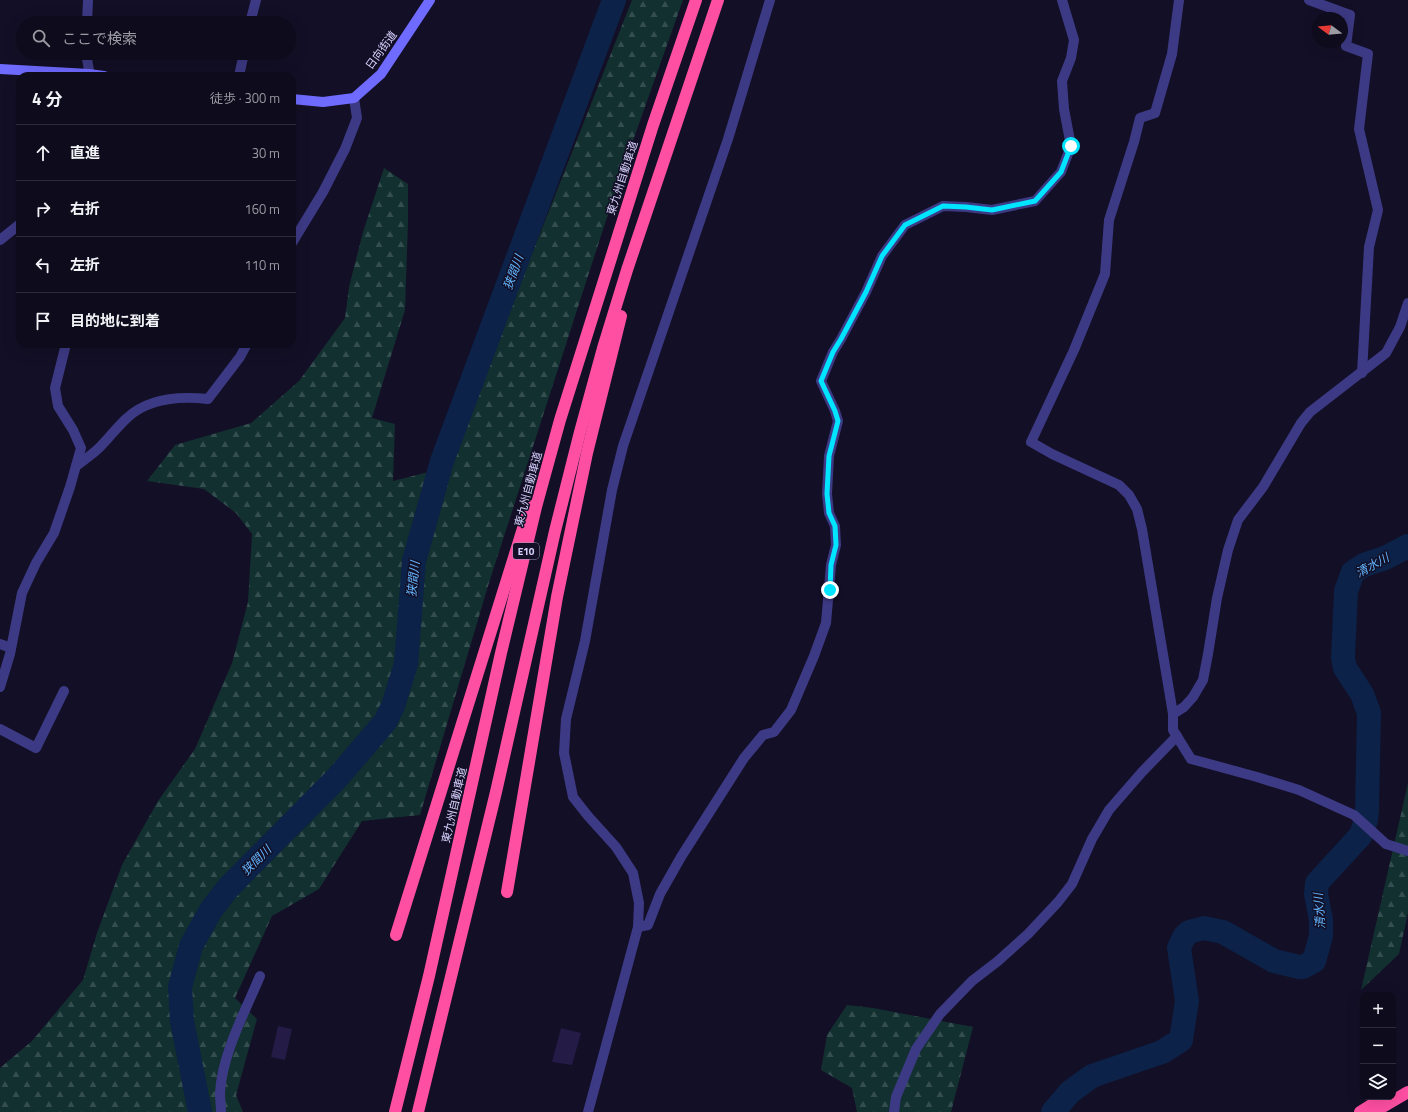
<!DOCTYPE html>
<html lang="ja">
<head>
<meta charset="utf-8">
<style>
	body { margin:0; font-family:"Titillium Web","Noto Sans JP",sans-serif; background:#171425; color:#f1f3f6 }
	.controls { position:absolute; right:12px; bottom:12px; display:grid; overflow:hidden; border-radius:8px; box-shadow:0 4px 16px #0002 }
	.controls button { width:36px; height:36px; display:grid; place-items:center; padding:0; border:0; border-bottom:1px solid #2e2b3b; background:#0e0b1c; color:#f1f3f6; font:20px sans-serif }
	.compass { position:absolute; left:1312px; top:12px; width:36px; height:36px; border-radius:50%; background:#0e0b1c; box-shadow:0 4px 16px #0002; rotate:286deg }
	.stop { position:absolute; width:12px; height:12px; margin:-9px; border:3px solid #00e5ff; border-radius:50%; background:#fff }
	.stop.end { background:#00e5ff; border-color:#fff; box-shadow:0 1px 4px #0008 }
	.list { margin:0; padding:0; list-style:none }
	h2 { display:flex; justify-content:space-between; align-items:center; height:52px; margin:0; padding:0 16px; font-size:17px }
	h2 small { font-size:13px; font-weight:400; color:#9b9ba3 }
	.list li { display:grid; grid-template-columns:26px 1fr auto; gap:12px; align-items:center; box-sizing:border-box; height:56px; padding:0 16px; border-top:1px solid #2e2b3b }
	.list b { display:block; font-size:15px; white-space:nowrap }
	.list em { font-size:13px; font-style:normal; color:#9b9ba3 }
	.icon { flex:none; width:22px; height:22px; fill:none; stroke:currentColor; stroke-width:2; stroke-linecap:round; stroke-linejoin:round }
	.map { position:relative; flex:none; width:1408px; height:1112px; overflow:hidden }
	.search { position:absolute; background:#0e0b1c; box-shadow:0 4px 16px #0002; left:16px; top:16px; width:280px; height:44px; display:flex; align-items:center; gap:10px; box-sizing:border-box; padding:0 14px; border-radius:22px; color:#9b9ba3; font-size:15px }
	.panel { position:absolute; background:#0e0b1c; box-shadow:0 4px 16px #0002; left:16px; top:72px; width:280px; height:276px; border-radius:12px }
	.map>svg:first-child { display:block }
</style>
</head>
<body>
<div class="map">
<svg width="1408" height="1112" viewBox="0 0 1408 1112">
	<defs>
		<pattern id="forest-firs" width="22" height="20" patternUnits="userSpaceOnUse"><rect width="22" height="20" fill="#12302f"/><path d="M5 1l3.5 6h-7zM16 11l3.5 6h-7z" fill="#344d4e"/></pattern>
	</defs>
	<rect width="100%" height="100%" fill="#130f26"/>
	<g fill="url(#forest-firs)">
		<polygon points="632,0 683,0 619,180 488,586 420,815 362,821 319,889 272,916 235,998 257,1019 236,1095 243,1112 0,1112 0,1068 32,1041 83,980 97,933 122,865 158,801 195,749 232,663 248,602 252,534 236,513 204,489 147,481 175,445 251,423 299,381 345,318 349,287 363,232 384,168 408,184 408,222 405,310 372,418 395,424 393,481 448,467"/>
		<polygon points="1408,783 1408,913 1399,954 1361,990"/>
		<polygon points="847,1005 873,1008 973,1027 951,1112 857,1112 852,1088 821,1070 827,1035"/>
	</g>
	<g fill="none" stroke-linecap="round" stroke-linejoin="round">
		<g stroke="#0c2248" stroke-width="24">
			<polyline points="200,1112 182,1021 180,987 191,946 211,910 228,888 337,778 385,722 393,706 406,664 414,561 442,461 614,0"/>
			<polyline points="1053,1112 1070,1092 1092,1076 1162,1052 1181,1040 1187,1001 1179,948 1184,937 1189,932 1204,928 1223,932 1274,961 1299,967 1303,967 1314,961 1321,936 1321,920 1316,894 1317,883 1361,835 1366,820 1367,811 1369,713 1362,694 1345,668 1343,658 1346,591 1353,572 1364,565 1385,558 1408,546"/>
		</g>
	</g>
	<g fill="#241b47">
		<polygon points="278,1026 292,1029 285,1060 271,1057"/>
		<polygon points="561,1028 581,1033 572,1065 552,1062"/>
	</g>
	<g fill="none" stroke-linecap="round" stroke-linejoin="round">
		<g stroke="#3d3a85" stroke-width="10">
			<polyline points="1179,0 1172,54 1155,113 1140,118 1134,142 1109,220 1105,274 1074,350 1031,442 1052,454 1119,485 1129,495 1137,509 1142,529 1173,714 1173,730 1191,759 1257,777 1299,790 1354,815 1386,844 1408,851"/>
			<polyline points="1309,0 1350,15 1346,46 1368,54 1359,129 1378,210 1369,247 1362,373"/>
			<polyline points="87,23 88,0"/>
			<polyline points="250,23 256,0"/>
			<polyline points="86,53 90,76"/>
			<polyline points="239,76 244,53"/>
			<polyline points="0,240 20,224"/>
			<polyline points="292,243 323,192 345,149 357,118 354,98"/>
			<path d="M76 466C84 460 93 454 100 447 109 438 117 427 127 418 148 398 180 396 208 399L240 357 247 344"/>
			<polyline points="0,644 11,648"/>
			<polyline points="0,687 10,654 22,593 36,563 54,533 70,487 81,448 73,430 58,406 55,388 66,344"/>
			<polyline points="1173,714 1184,707 1193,697 1203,680 1208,654 1217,598 1228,550 1238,520 1263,487 1301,423 1310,412 1386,353 1400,327 1408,303"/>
			<polyline points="0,729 36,748 64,691"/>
			<polyline points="638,927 648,925 660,894 681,857 744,758 763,735 774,732 791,710 814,656 826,623 831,565 836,545 835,526 829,513 827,494 829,456 838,421 835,411 821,381 833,352 841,339 866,292 882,256 905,225 943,206 966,207 992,210 1035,201 1061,172 1071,146 1064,109 1062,81 1071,58 1074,40 1062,0"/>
			<path d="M221 1112C221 1106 220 1099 220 1093 222 1054 245 1012 260 976"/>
			<polyline points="588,1112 638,927 639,903 633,873 616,847 588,816 573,797 564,753 566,719 585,641 612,490 623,446 728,139 770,0"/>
			<polyline points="894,1112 896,1097 916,1049 940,1014 972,981 998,961 1028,934 1058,902 1072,884 1092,839 1109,810 1142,772 1177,736"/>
		</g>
		<g stroke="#6f6bff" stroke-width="10">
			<polyline points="0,69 89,74 104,76"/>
			<polyline points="292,99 323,102 354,98 381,74 430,0"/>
		</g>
		<g stroke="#ff4fa3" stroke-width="12">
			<polyline points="507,892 557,597 587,453 621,316"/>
			<polyline points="396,935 530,506"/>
			<polyline points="395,1112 429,976 501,653 536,507 560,420 653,125 696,0"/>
			<polyline points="418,1112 496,792 555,531 580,432 603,348 627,270 718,0"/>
			<polyline points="1360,1112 1379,1100"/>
			<polyline points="1374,1112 1408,1092"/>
		</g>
	</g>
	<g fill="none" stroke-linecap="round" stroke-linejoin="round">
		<polyline stroke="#00e5ff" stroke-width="5" points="830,590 831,565 836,545 835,526 829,513 827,494 829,456 838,421 835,411 821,381 833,352 841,339 866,292 882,256 905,225 943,206 966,207 992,210 1035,201 1061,172 1071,146"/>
	</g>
	<g text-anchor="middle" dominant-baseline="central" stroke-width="3" stroke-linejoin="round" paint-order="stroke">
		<rect fill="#130f26" stroke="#9e99be" stroke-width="1" x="513" y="543" width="26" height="16" rx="3"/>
		<g font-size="10" font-weight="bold" fill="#d9d4ff">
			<text x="526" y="551">E10</text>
		</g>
		<g font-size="11" fill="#d9d4ff" stroke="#130f26">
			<text transform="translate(381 50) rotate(-54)">日向街道</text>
			<text transform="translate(622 178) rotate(-72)">東九州自動車道</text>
			<text transform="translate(528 489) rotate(-75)">東九州自動車道</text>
			<text transform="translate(454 805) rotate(-77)">東九州自動車道</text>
		</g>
		<g font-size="12" font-style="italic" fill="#62b6ff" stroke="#130f26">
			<text transform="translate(513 272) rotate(-70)">狭間川</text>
			<text transform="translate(1372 565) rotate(-29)">清水川</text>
			<text transform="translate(413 579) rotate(-84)">狭間川</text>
			<text transform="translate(256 860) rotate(-45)">狭間川</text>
			<text transform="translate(1319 911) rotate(-94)">清水川</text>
		</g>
	</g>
</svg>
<div class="controls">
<button>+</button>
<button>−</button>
<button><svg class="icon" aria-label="layers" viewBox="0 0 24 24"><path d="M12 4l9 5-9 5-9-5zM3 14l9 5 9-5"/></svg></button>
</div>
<svg class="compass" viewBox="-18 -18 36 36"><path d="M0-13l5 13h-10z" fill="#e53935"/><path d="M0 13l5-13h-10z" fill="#9b9ba3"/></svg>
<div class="stop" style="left:1071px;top:146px"></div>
<div class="stop end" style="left:830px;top:590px"></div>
<div class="search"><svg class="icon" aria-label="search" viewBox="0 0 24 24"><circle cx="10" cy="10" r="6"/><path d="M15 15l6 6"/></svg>ここで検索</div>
<section class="panel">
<h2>4 分<small>徒歩 · 300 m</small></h2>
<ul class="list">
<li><svg class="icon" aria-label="ahead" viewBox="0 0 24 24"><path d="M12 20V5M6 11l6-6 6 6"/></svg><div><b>直進</b></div><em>30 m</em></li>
<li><svg class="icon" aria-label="right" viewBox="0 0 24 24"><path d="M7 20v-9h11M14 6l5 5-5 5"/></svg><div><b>右折</b></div><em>160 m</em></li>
<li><svg class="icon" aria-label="left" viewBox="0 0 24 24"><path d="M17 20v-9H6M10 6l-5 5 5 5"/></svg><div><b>左折</b></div><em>110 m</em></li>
<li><svg class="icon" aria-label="arrive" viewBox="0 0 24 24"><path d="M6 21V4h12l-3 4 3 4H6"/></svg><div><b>目的地に到着</b></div></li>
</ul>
</section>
</div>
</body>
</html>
